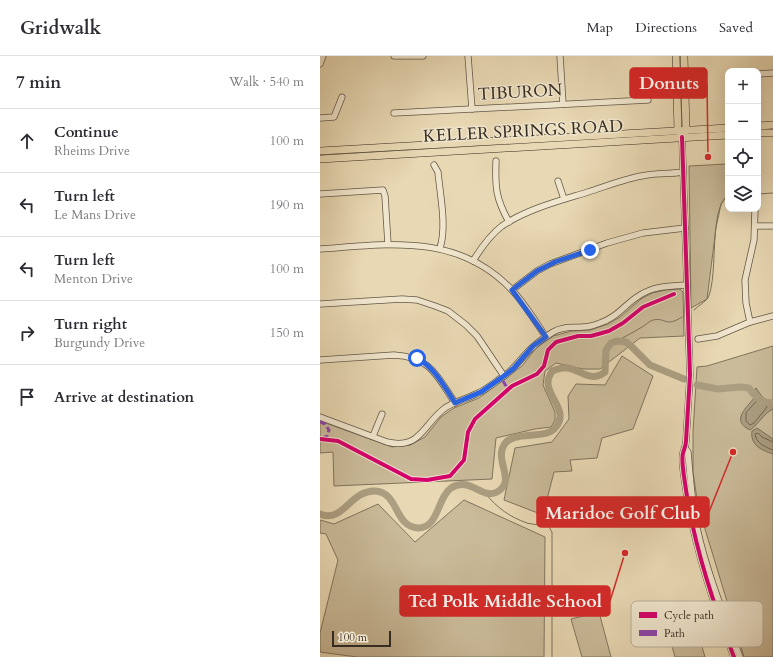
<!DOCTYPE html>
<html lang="en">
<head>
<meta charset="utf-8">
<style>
	body { margin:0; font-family:Cardo,serif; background:#f2f2f3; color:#2b2b33 }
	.controls { position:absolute; right:12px; top:12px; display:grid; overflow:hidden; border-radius:8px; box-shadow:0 4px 16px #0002 }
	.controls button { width:36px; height:36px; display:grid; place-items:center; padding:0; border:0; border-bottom:1px solid #e1e1e2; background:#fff; color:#2b2b33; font:20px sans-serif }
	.scale { position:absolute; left:12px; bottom:10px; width:59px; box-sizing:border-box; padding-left:4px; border:2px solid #362c21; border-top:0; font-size:11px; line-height:14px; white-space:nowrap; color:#362c21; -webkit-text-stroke:3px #f0e6ce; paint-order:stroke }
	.stop { position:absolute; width:12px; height:12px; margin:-9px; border:3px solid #2563eb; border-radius:50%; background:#fff }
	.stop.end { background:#2563eb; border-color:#fff; box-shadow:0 1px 4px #0008 }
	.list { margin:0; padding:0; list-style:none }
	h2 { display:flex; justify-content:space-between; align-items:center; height:52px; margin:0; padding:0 16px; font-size:17px }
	h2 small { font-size:13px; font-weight:400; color:#7c7c81 }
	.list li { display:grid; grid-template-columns:26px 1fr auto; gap:12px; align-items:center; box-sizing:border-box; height:64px; padding:0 16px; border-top:1px solid #e1e1e2 }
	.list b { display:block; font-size:15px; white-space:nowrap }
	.list p { margin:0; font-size:13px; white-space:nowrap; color:#7c7c81 }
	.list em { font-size:13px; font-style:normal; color:#7c7c81 }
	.icon { flex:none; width:22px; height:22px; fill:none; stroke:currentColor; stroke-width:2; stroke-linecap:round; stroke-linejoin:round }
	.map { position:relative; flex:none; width:453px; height:601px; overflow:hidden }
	header { display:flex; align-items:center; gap:24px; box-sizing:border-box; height:56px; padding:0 20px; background:#fff; border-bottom:1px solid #e1e1e2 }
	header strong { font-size:19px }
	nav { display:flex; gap:22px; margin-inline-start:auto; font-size:14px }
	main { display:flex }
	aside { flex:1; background:#fff }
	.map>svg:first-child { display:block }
</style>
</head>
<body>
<header>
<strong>Gridwalk</strong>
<nav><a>Map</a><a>Directions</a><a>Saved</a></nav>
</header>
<main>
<aside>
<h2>7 min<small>Walk · 540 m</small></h2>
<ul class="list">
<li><svg class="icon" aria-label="ahead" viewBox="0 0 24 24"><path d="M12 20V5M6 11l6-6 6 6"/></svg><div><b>Continue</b><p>Rheims Drive</p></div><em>100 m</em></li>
<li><svg class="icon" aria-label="left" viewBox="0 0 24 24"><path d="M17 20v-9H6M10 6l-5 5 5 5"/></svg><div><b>Turn left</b><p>Le Mans Drive</p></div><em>190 m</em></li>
<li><svg class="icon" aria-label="left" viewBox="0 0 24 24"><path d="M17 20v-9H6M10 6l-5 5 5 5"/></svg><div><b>Turn left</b><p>Menton Drive</p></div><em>100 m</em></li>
<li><svg class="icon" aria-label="right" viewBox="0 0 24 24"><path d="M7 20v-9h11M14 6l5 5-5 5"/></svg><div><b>Turn right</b><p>Burgundy Drive</p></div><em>150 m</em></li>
<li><svg class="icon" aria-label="arrive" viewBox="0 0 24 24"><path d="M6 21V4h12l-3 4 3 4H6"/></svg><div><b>Arrive at destination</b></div></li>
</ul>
</aside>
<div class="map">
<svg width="453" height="601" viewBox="0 0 453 601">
	<rect width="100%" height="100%" fill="#e8d8b3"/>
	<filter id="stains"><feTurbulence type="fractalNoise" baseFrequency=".005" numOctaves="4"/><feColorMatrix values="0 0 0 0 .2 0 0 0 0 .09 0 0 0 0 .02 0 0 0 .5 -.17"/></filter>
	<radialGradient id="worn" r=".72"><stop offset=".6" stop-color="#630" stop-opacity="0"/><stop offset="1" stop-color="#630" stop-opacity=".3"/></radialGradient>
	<g fill="#cabb9a" stroke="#80745e">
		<polygon points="406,108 407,140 401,148 396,172 387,243 371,252 369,110"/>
		<polygon points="360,233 363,236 364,280 320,282 280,313 263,313 236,307 225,315 223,329 235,356 235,364 231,371 215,373 176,382 172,423 14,430 13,396 0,397 0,365 72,391 90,389 105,381 121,361 134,352 159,342 202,310 216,292 233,280 252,275 270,274 288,268 300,261 321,243 332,237 346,234"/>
		<polygon points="453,290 453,601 424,601 378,450 373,416 373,376 377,311 387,310"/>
		<polygon points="302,300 333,320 313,373 282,382 277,402 250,404 252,415 234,416 223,459 184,444 195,392 232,386 249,363 248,340 256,328 285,329"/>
		<polygon points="144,444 225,481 224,601 37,601 0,596 0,577 18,504 6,478 0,477 0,464 14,468 58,448 95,486"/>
		<polygon points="279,556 291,601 262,601 251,563"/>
		<polygon points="372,556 385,601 355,601 345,564"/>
	</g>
	<g fill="#ab9e81" stroke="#7c705b">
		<path d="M436 332C441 339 444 346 453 344V353C443 358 439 368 430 374 410 365 427 351 435 341L432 337Z"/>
		<path d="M437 372 453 383V398C441 394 430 389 432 375Z"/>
	</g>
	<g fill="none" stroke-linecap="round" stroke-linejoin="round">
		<g stroke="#706551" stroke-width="1">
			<polygon points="438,344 446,349 447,351 434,367 430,369 426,365 426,357"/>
			<path d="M453 386 442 381 438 377 435 378C436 387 445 391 453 394"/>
		</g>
		<g stroke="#7c705b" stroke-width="1">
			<polyline points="438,138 453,137"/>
			<path d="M374 254C378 250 385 246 388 242 399 217 388 154 408 139"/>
			<path d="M297 285C306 280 314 276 322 271 326 269 329 265 333 264 346 261 345 272 362 261"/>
			<path d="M166 438C177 452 190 461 207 467 214 469 221 468 229 471L232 476V601"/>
		</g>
		<g stroke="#ab9e81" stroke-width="7">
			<path d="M377 329 398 333 420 331 429 332C434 340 443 348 453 347"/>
			<path d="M0 458C23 468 30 434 55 435 79 436 74 471 98 472 119 472 117 442 131 432 150 420 162 444 177 436 197 425 174 405 184 389 193 373 226 385 236 371 249 355 227 341 228 326 228 322 230 319 232 315 238 313 243 311 248 312 263 315 271 327 285 316L286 294 291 287 297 285 306 286 311 290 330 309 364 323"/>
		</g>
		<defs>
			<g id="minor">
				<polyline points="74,0 103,0"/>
				<polyline points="148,0 152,53"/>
				<polyline points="240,0 243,48"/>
				<polyline points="0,8 3,0"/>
				<polyline points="438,18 453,17"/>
				<polyline points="74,57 328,44"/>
				<polyline points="0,62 14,61 22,41"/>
				<path d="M362 81 370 319 366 385C366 390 364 393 363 397 361 404 364 420 365 427 373 487 392 545 414 601"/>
				<path d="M176 105C175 132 176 143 189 166"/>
				<path d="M114 109 118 116C120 139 127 170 120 192"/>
				<polyline points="238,125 244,143"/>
				<polyline points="0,138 63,134 65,140 68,188"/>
				<polyline points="435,170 453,170"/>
				<path d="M0 193C70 188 138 177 192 234 205 248 215 265 226 281"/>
				<path d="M153 205C161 192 170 179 182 170 207 153 239 145 268 136 287 130 306 122 327 119 339 117 351 118 363 116"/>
				<polyline points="192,234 217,215 230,208 287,187 323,177 365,172"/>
				<polyline points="0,248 82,243 97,244 115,250 128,255 146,269 157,280 184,320"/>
				<polyline points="430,266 426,247 425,224 434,184 435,153"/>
				<polyline points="378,283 397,280 430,266 453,260"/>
				<path d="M0 304 74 299C111 301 117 320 135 347"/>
				<path d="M0 361 67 386C101 394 103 368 125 352 134 346 146 343 156 338 166 334 175 326 184 320 196 312 203 299 214 290 219 285 227 280 233 276 243 270 253 272 263 271 269 271 275 269 280 267 298 261 305 248 320 239 334 230 350 230 367 229"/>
				<polyline points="53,380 62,358"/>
				<path d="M365 392 368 396C370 422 372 447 377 472 387 517 404 559 420 601"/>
			</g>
			<g id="major">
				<polyline points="356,0 358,75 360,77"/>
				<polyline points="364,0 366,74 364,77"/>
				<polyline points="438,70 453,69"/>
				<polyline points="438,77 453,77"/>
				<polyline points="0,95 408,72"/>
				<polyline points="0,103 408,79"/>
			</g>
		</defs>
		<use href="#minor" stroke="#625746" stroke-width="7"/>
		<use href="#major" stroke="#362c21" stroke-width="8"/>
		<use href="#minor" stroke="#f0e6ce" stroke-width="5.5"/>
		<use href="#major" stroke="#e8d8b3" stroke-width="7"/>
		<g stroke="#8e44ad" stroke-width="3" stroke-dasharray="6 3" stroke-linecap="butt">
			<polyline points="183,325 186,330 185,336"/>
			<polyline points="0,366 5,368 9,374 7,380 2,383"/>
		</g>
		<defs>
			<g id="cycleway">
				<path d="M362 81 370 319 366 385C366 390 364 393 363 397 361 404 364 420 365 427 373 487 392 545 414 601"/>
				<polyline points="0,383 18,385 91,423 107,424 130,420 144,404 148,376 155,363 192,330 217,318 224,310 228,294 236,286 258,280 271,280 289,275 303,267 323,251 354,238"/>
			</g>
		</defs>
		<use href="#cycleway" stroke="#f0e6ce" stroke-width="6"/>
		<use href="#cycleway" stroke="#d6006c" stroke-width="4"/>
	</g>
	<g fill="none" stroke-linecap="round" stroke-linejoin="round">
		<path stroke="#2563eb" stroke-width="5" d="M97 302C115 312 124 330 135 347L161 336 184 320 194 312 213 290 226 281 192 234 217 215 235 206 270 194"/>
	</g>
	<g text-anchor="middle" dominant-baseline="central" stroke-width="3" stroke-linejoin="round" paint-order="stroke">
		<g font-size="17" fill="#362c21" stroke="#f0e6ce">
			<text transform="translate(200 36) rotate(-3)">TIBURON</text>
			<text transform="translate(203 75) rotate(-3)">KELLER SPRINGS ROAD</text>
		</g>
	</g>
	<rect x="311" y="545" width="132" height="46" rx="6" fill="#f0e6ce" stroke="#b8ae9a" stroke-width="1"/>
	<rect x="319" y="556" width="18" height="6" fill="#d6006c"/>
	<rect x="319" y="574" width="18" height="6" fill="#8e44ad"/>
	<g font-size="11" fill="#362c21">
		<text x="344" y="563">Cycle path</text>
		<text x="344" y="581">Path</text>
	</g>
	<path fill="none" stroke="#d62828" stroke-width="1.5" d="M388 101L387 27M413 396L389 456M305 497L290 545"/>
	<g fill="#d62828" stroke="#f0e6ce" stroke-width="1.5">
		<circle cx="388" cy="101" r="4"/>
		<circle cx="413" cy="396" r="4"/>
		<circle cx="305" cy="497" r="4"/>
	</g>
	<g fill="#d62828" stroke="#d62828" stroke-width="1.5">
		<rect x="310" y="12" width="77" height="30" rx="4"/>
		<rect x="217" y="441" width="172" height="30" rx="4"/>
		<rect x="80" y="530" width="210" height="30" rx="4"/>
	</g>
	<g font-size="18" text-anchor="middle" font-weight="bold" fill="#fff">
		<text x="349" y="33">Donuts</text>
		<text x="303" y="463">Maridoe Golf Club</text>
		<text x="185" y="551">Ted Polk Middle School</text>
	</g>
	<rect width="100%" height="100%" filter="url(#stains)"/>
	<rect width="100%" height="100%" fill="url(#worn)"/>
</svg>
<div class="controls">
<button>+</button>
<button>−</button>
<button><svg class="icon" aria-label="locate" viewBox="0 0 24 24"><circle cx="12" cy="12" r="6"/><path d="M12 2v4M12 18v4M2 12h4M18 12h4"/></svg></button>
<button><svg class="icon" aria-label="layers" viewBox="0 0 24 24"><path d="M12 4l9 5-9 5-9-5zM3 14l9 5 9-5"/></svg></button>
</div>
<div class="scale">100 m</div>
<div class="stop" style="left:97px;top:302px"></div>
<div class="stop end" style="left:270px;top:194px"></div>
</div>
</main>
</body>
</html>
